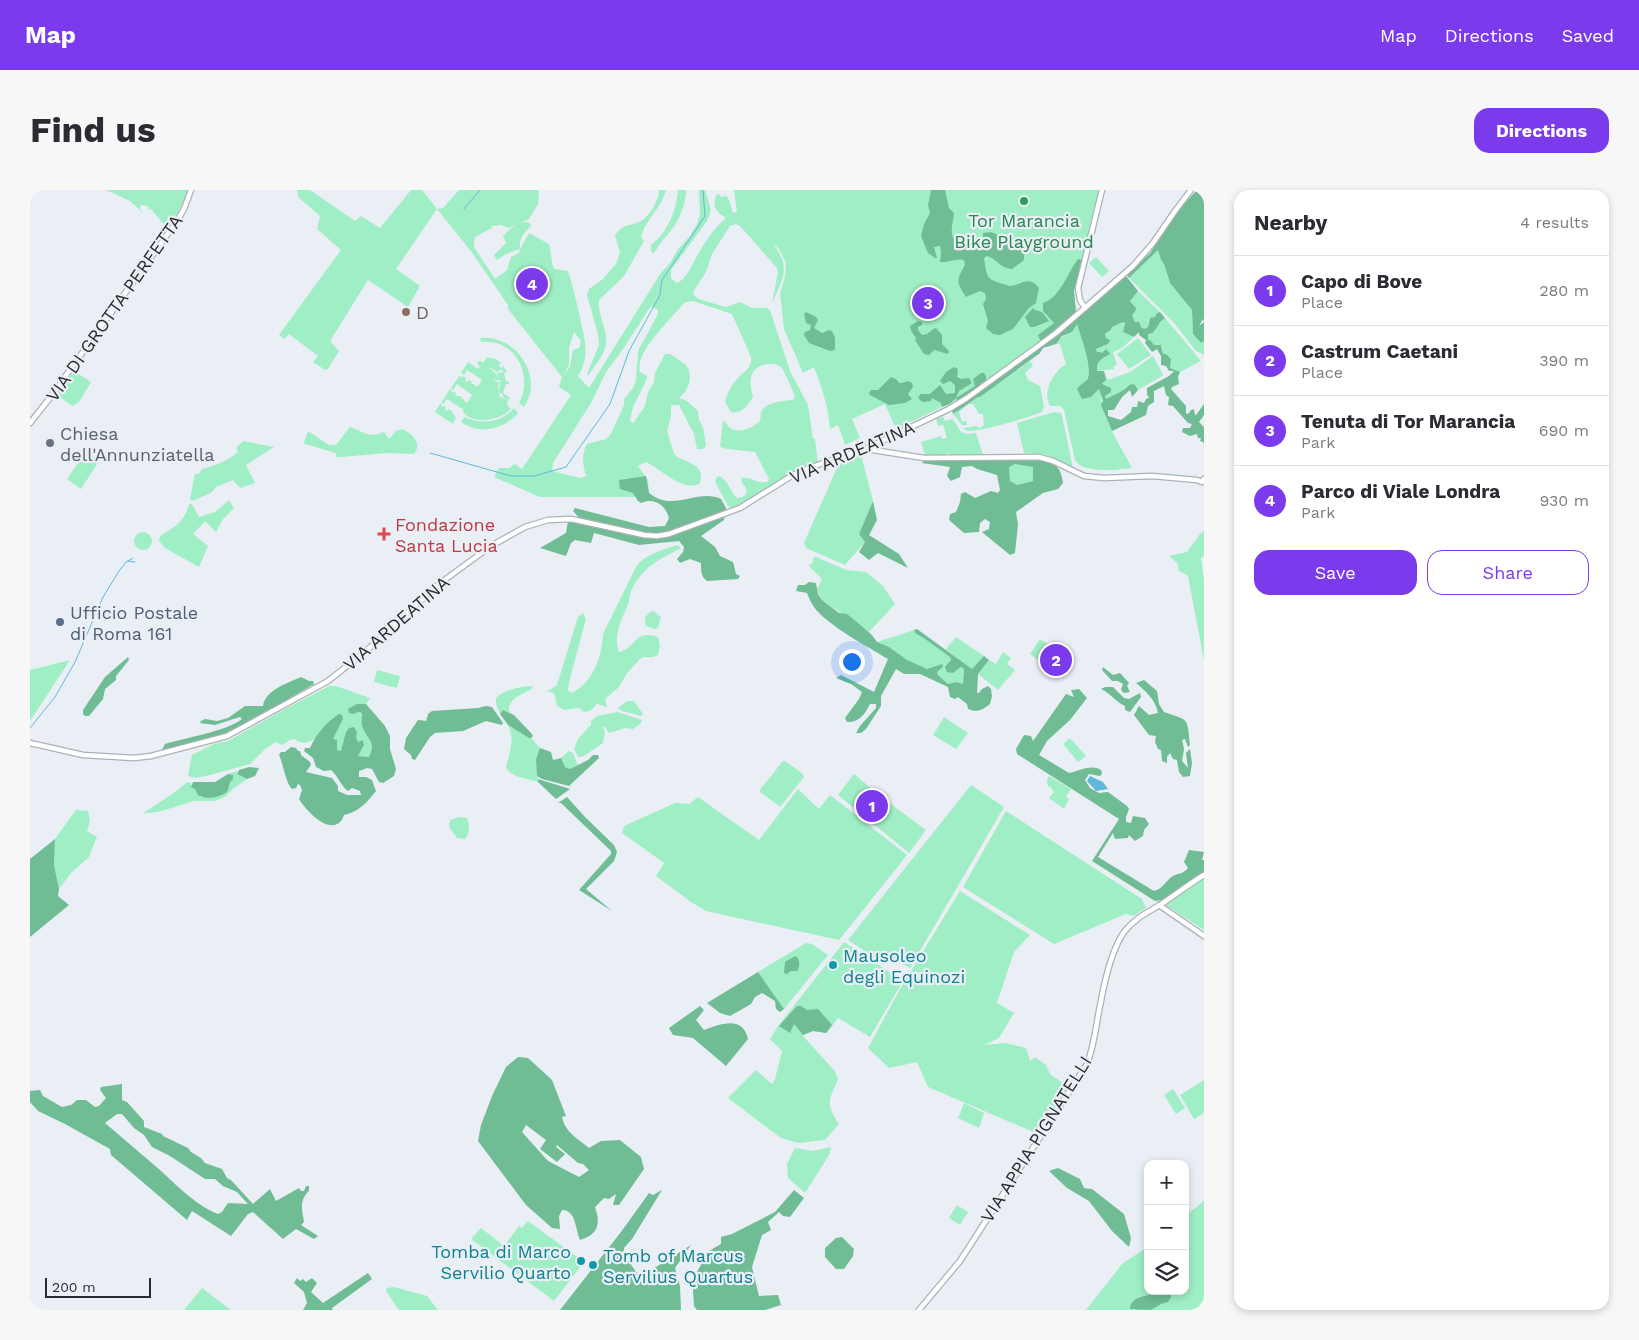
<!DOCTYPE html>
<html lang="en">
<head>
<meta charset="utf-8">
<style>
	body { margin:0; font-family:"Work Sans",sans-serif; background:#f7f7f7; color:#2b2b33 }
	.controls { position:absolute; right:15px; bottom:15px; display:grid; overflow:hidden; border-radius:10px; box-shadow:0 2px 8px #0003 }
	.controls button { width:45px; height:45px; display:grid; place-items:center; padding:0; border:0; border-bottom:1px solid #e1e1e2; background:#fff; color:#2b2b33; font:25px sans-serif }
	.scale { position:absolute; left:15px; bottom:12px; width:106px; box-sizing:border-box; padding-left:5px; border:2px solid #292a2d; border-top:0; font-size:14px; line-height:18px; white-space:nowrap; color:#292a2d; -webkit-text-stroke:4px #eaeff5; paint-order:stroke }
	.you { position:absolute; left:821px; top:471px; width:18px; height:18px; margin:-12px; border:4px solid #fff; border-radius:50%; background:#1a73e8; box-shadow:0 0 0 8px #1a73e833 }
	.badge { display:grid; place-items:center; width:32px; height:32px; border-radius:50%; background:#7c3aed; color:#fff; font-size:16px; font-weight:700 }
	.pin { position:absolute; translate:-50% -50%; border:2px solid #fff; box-shadow:0 1px 5px #0006 }
	.list { margin:0; padding:0; list-style:none }
	h2 { display:flex; justify-content:space-between; align-items:center; height:65px; margin:0; padding:0 20px; font-size:21px }
	h2 small { font-size:16px; font-weight:400; color:#7c7c81 }
	.list li { display:grid; grid-template-columns:32px 1fr auto; gap:15px; align-items:center; box-sizing:border-box; height:70px; padding:0 20px; border-top:1px solid #e1e1e2 }
	.list b { display:block; font-size:19px; white-space:nowrap }
	.list p { margin:0; font-size:16px; white-space:nowrap; color:#7c7c81 }
	.list em { font-size:16px; font-style:normal; color:#7c7c81 }
	.actions { display:flex; gap:10px; padding:15px 20px }
	.actions a { flex:1; padding:11px 0; border:1px solid #7c3aed; border-radius:15px; text-align:center; font-size:18px; color:#7c3aed }
	.actions .main { background:#7c3aed; color:#fff }
	.icon { flex:none; width:28px; height:28px; fill:none; stroke:currentColor; stroke-width:2; stroke-linecap:round; stroke-linejoin:round }
	.map { position:relative; flex:none; width:1174px; height:1120px; overflow:hidden; border-radius:15px }
	header { display:flex; align-items:center; gap:30px; box-sizing:border-box; height:70px; padding:0 25px; background:#7c3aed; color:#fff }
	header strong { font-size:24px }
	nav { display:flex; gap:28px; margin-inline-start:auto; font-size:18px }
	.intro { display:flex; align-items:center; justify-content:space-between; box-sizing:border-box; height:120px; padding:0 30px }
	h1 { margin:0; font-size:35px }
	.button { padding:12px 22px; border-radius:15px; background:#7c3aed; color:#fff; font-size:18px; font-weight:700 }
	main { display:flex; gap:30px; padding:0 30px }
	aside { flex:1; background:#fff; border-radius:15px; box-shadow:0 2px 8px #0003 }
	.map>svg:first-child { display:block }
</style>
</head>
<body>
<header>
<strong>Map</strong>
<nav><a>Map</a><a>Directions</a><a>Saved</a></nav>
</header>
<div class="intro"><h1>Find us</h1><a class="button">Directions</a></div>
<main>
<div class="map">
<svg width="1174" height="1120" viewBox="0 0 1174 1120">
	<rect width="100%" height="100%" fill="#eaeff5"/>
	<g fill="#a0eec5" fill-rule="evenodd">
		<polygon points="76,0 158,0 149,21 131,48 131,45 136,37 121,19 119,20 118,16 111,15 110,19 114,24 100,11"/>
		<polygon points="267,0 280,0 325,31 331,26 350,38 381,0 392,0 407,19 366,79 390,96 378,117 338,90 300,151 309,161 298,179 295,180 283,172 288,166 259,144 254,149 249,145 311,60 287,39 290,26 268,7"/>
		<path d="M429 0H509L508 14 499 29 479 38 471 35 462 36V38L445 47 444 57 465 89 477 80 481 67 489 63 490 59 476 64 467 70 464 65 476 53 473 46C480 39 490 29 500 33L501 36C493 44 489 48 490 59L499 43 519 54 523 77 525 79 538 81C543 96 546 111 550 127 554 148 561 166 548 186L559 198 622 97 630 84 640 73 648 59 660 46 667 34 670 24 669 0H675L681 20 677 31 641 80V89L647 93C657 88 660 78 666 68 673 55 683 39 695 29V27C685 22 682 14 687 4H689L691 7 696 6 699 10 703 23 707 22 726 39 707 22 704 0H1069L1044 101 1046 122 1012 151 935 206 866 239 855 214 822 229 830 248 815 255 808 235 800 239C798 216 792 198 784 177L773 183 754 139 750 104 755 86 756 73 749 59 742 53C762 76 753 89 742 113L748 82 747 78 710 36 706 34 700 36 682 64 676 82 663 102 664 105 668 109 696 117 710 112 722 118H736L740 120 760 181 778 215 783 249H785L788 274 761 284 703 319 698 316 685 292 687 287 690 286C698 291 700 301 707 308L713 307 717 303 715 296 712 293 711 288C721 286 727 294 737 292L739 289 725 262 698 259 690 257 693 231H695C701 246 719 241 730 231 731 228 730 223 732 220 739 211 754 211 763 210L765 207C764 203 754 181 752 178 745 170 726 174 722 184 719 192 721 199 723 207 717 216 712 224 701 222L695 212C697 204 700 197 706 190 713 182 723 178 721 167L702 124 663 111 656 112 652 115C640 131 605 161 610 182L617 186V189L603 217 600 230 602 233 604 232 615 216 618 202 624 192 625 183 635 164H640L655 174 659 180 660 187 659 194 655 202 649 208 657 211 668 221 669 230 673 237 676 256 673 259H667L664 244 649 215H641V227L637 241 644 264C654 274 676 272 670 293 655 304 631 279 616 272L608 276 618 290 619 303 623 307H510L464 287 469 278H479L485 274 492 279 541 205 529 197 532 187 478 119V115L440 60 407 19 413 18ZM621 116 628 120V124L608 161 606 190 603 198 594 209V215L581 244 576 249 557 254C551 264 553 276 556 286L551 288 522 281 523 273 561 213 576 182 591 162ZM544 142 551 151 549 158 543 160 540 176 533 187 539 174V158Z"/>
		<path d="M629 0H636C631 19 615 30 611 47L614 51 594 86 569 110C567 126 580 142 575 158 572 168 564 177 558 186L557 184 569 155 568 144 557 105 559 99 573 89 586 74 590 63 585 45C597 32 595 38 609 32 619 28 629 10 629 0Z"/>
		<path d="M648 0H656C656 18 646 37 633 50 629 54 628 59 623 63L621 61V55C638 42 646 21 648 0Z"/>
		<polygon points="1128,60 1131,70 1134,74 1140,93 1162,120 1163,144 1171,153 1174,151 1174,165 1166,161 1145,134 1099,88"/>
		<polygon points="1066,67 1079,81 1072,87 1059,73"/>
		<polygon points="1108,101 1130,122 1127,123 1125,127 1119,129 1118,137 1114,139 1111,137 1109,133 1105,132 1102,125 1104,123 1105,116 1100,111"/>
		<polygon points="1135,128 1171,171 1150,182 1140,178 1139,176 1141,169 1133,164 1132,156 1124,155 1118,150 1118,144 1123,143 1130,132"/>
		<polygon points="1093,132 1095,133 1093,142 1104,147 1092,158 1083,162 1087,175 1083,176 1084,179 1067,181 1067,173 1070,169 1078,165 1073,162 1067,163 1066,159 1075,155 1079,149 1076,148 1075,144 1081,141 1082,137"/>
		<path d="M1046 134H1048C1048 140 1051 143 1052 149 1054 158 1061 179 1058 187 1056 192 1050 195 1047 199L1052 208 1063 205 1069 199C1072 206 1071 212 1073 218 1079 239 1092 259 1102 278 1088 280 1053 284 1045 270L1034 220 1030 216H1020C1012 202 1023 182 1036 174L1030 154H1026C1033 143 1040 146 1046 134Z"/>
		<path d="M450 148C485 144 515 186 494 217L489 213C504 185 485 148 451 152Z"/>
		<polygon points="1108,148 1121,165 1099,179 1087,164"/>
		<polygon points="1123,166 1133,185 1132,186 1108,200 1107,198 1096,197 1092,201 1076,209 1072,195 1076,190 1075,183 1078,190 1100,182"/>
		<path d="M456 167 466 169 471 173 469 176 471 178 473 176 477 182 474 183 476 191 479 192V194H476L473 203 480 208 479 210 473 207V205L469 202 470 190H465L464 191 469 192 468 198 470 205 468 206 478 210 477 215 481 219C469 230 444 236 433 222L434 220 417 209 413 214 416 218 415 220 417 221 418 219 423 222 422 224H425L424 226 426 227 423 234 405 222 410 214 412 215 411 217H413L414 214 411 213 420 199 422 200 421 203 423 201 426 203 425 205 432 207V209H434V211L437 213 442 205 427 194 423 200 421 198 430 185 431 188 433 186 436 188 435 191 437 192 439 190 442 192 441 194H445L444 196H448L452 190 437 180 434 185 431 183 438 172 448 179 450 176 447 174 449 171H451L452 173 455 171C458 179 466 181 469 189L467 183 473 182 472 179 467 182 458 176 454 170H456Z"/>
		<path d="M1000 171 1003 176 995 183 998 190 1010 196 1014 216 1012 222C1001 227 951 241 940 241 935 240 936 240 933 238L946 236 950 238 954 235 953 224H949L943 214H939L929 222 932 232 936 231 937 235H932L923 224 948 207H950Z"/>
		<polygon points="44,181 61,192 49,212 42,216 27,205"/>
		<path d="M484 218 488 223C474 240 449 245 431 232L434 227C451 235 471 233 484 218Z"/>
		<polygon points="1024,222 1031,223 1032,226 1043,278 1016,265 994,263 987,233"/>
		<polygon points="913,226 915,231 923,229 931,242 937,244 946,243 953,265 924,265 916,263 915,266 895,265 891,252 911,246 912,249 917,248 913,235 908,236 906,229"/>
		<path d="M320 237C334 241 337 249 354 242L359 249 366 241 372 239C382 243 393 254 384 264L356 263 312 267H306V263L275 254 274 252 278 241 299 255H306Z"/>
		<path d="M213 251 244 257 216 275 225 293 210 298 203 290 186 297 181 303 162 311 160 309 165 284H169L172 279C186 275 196 272 208 262L206 258Z"/>
		<polygon points="56,261 69,271 51,299 37,289"/>
		<polygon points="831,265 843,311 829,344 835,352 815,375 776,358 774,353 810,271"/>
		<polygon points="985,274 1004,277 1003,291 987,295 980,291 979,276"/>
		<path d="M199 310 204 318 193 329 186 342 175 331 163 344 178 356 169 377 135 358 129 351 130 346C144 337 155 332 159 314H162L169 327 185 322Z"/>
		<polygon points="1174,341 1174,366 1171,368 1174,391 1174,470 1158,386 1148,380 1148,374 1139,366 1157,362 1170,344"/>
		<circle cx="113" cy="351" r="9"/>
		<path d="M648 355 651 358C642 363 631 368 623 374 613 381 603 393 600 405 599 409 599 413 597 417 591 430 583 448 589 462 608 457 604 439 628 447L630 455 628 465 623 467H614L610 469 597 483 589 497 575 509 577 517 567 514 560 521 554 522 549 518 534 520 527 516 524 503 516 501 520 500 527 495 548 427 553 423 556 429 539 492 538 500 541 503C563 494 572 466 573 444L607 375C617 364 633 359 648 355Z"/>
		<polygon points="784,366 816,380 836,382 853,396 865,414 839,442 792,410 787,400 792,389 778,375 782,374"/>
		<path d="M622 421 625 422 631 427 628 438 625 439 616 436C613 428 616 425 622 421Z"/>
		<path d="M884 440 885 443 895 449 920 467 923 483 931 477 934 479 933 494 926 492 918 494 907 484 908 481C897 479 888 477 878 471 867 465 859 457 847 452Z"/>
		<polygon points="926,447 954,466 942,480 916,459"/>
		<polygon points="1010,449 1030,462 1019,478 1000,464"/>
		<polygon points="973,462 981,468 977,474 985,480 968,500 948,484 959,470 966,474"/>
		<polygon points="40,470 0,531 0,480"/>
		<polygon points="347,480 370,486 367,498 344,492"/>
		<path d="M299 496H306L340 508 336 514H327L323 524 329 522 332 523C332 527 331 532 332 536 336 549 347 551 339 567L328 566 334 555 333 550 328 552 326 547 315 548 311 561 307 560 303 549 313 529 304 527C294 538 281 562 265 549L260 550 252 555 246 552 235 559 220 574 180 585 166 588 158 586 162 565 184 554 198 551 255 519Z"/>
		<path d="M502 496 503 498C494 504 479 507 479 520L481 523 473 520 470 524 466 514V508C476 499 488 497 502 496Z"/>
		<polygon points="597,511 604,511 613,524 611,526 592,521 588,518"/>
		<polygon points="588,522 612,530 610,534 603,539 595,538 579,543 575,537 573,537 575,543 573,553 554,566 548,567 544,559 548,549 561,535 561,531 567,526"/>
		<polygon points="914,527 938,543 926,559 903,545"/>
		<path d="M478 535 499 548H501L510 558 506 569 508 592C498 589 480 587 476 577 480 561 485 549 478 535Z"/>
		<polygon points="1040,548 1056,566 1048,572 1033,554"/>
		<polygon points="539,561 543,563 548,575 540,579 535,577 531,568"/>
		<polygon points="753,571 755,571 773,584 774,587 750,617 729,601"/>
		<polygon points="207,581 207,584 217,589 204,598 196,606 190,609 184,611 163,611 132,621 112,624 148,600 157,592 161,593 161,595 200,596 203,585 198,584"/>
		<polygon points="824,584 851,607 896,640 879,663 808,605"/>
		<polygon points="1019,586 1041,599 1036,606 1039,609 1034,619 1019,608 1024,602 1020,596 1018,597 1017,590"/>
		<polygon points="941,595 974,617 880,778 854,763 850,771 818,750"/>
		<polygon points="768,599 789,619 800,605 877,665 809,750 676,721 661,712 626,686 634,673 592,643 594,636 645,613 659,614 668,607 729,650"/>
		<polygon points="46,620 58,621 60,631 57,641 67,647 59,667 41,683 29,699 24,675 25,649"/>
		<polygon points="976,621 1112,709 1116,718 1103,726 1096,724 1024,754 933,697"/>
		<path d="M429 627 437 628C440 635 440 643 435 649L427 648 419 637 420 630Z"/>
		<polygon points="1174,688 1174,740 1137,716 1138,711"/>
		<polygon points="930,701 1000,745 984,762 967,813 984,823 969,848 954,855 976,853 996,858 1000,871 1005,867 1016,875 1020,884 1040,898 1008,944 898,897 887,872 859,878 838,858 870,799"/>
		<path d="M814 752 873 791 840 847 808 828 797 843 783 841 772 845 804 880 808 889C799 911 795 913 809 934L795 950 768 953 751 948 698 908 726 880 742 894 745 889 752 861 740 849 748 836Z"/>
		<polygon points="776,753 782,754 798,765 754,819 728,782"/>
		<polygon points="1174,890 1174,923 1164,929 1150,905"/>
		<polygon points="1143,899 1155,918 1146,924 1134,905"/>
		<polygon points="934,913 954,923 949,938 928,928"/>
		<polygon points="801,957 799,965 775,1003 758,988 757,974 765,958 783,961"/>
		<polygon points="1174,1011 1174,1120 1056,1120 1093,1073 1118,1057 1118,1101 1155,1101 1155,1026"/>
		<polygon points="927,1015 938,1022 930,1035 919,1028"/>
		<polygon points="498,1031 554,1072 524,1111 441,1049 451,1038 474,1056 489,1036 492,1038"/>
		<polygon points="364,1097 397,1106 408,1120 369,1120 356,1101 357,1098"/>
		<polygon points="172,1098 201,1120 154,1120"/>
	</g>
	<g fill="#6fbc95" fill-rule="evenodd">
		<path d="M901 0H915L919 18 924 23C923 34 918 44 927 53L933 54 946 48 953 51V43L961 42 975 48 998 50 997 58 994 63V70L982 79C968 77 969 70 957 66L954 68C957 86 955 89 973 94 975 94 978 96 980 96 990 96 998 84 1009 98L1006 113 999 118 983 139 970 145 963 144 956 138 958 131 953 114 956 109 955 103 950 101 936 107C926 91 926 91 935 75L934 70C925 68 918 73 910 72L911 62 910 56 904 57 907 68H905L898 63 891 46 894 34 900 23 898 15Z"/>
		<polygon points="1167,0 1174,0 1174,131 1173,129 1169,136 1174,132 1174,151 1171,153 1163,144 1162,120 1140,93 1134,74 1131,70 1128,60 1099,88 1097,85 1120,63 1152,16"/>
		<path d="M1048 69 1052 70 1044 101 1046 122 1012 151 1010 150 1008 145 1024 133 1013 121V113C1030 108 1037 84 1048 69Z"/>
		<path d="M1096 86 1108 101 1100 111 1106 118 1105 122 1102 125 1105 132H1109L1111 137 1114 139 1118 137 1120 128 1125 127 1127 123 1130 122 1135 128 1130 132C1128 137 1125 139 1123 143L1118 144V150H1120L1124 155H1131L1133 164H1136L1141 169 1140 178 1150 182 1148 187 1149 194 1142 197 1141 199 1156 216V223L1158 224 1161 220 1164 219 1165 225H1166L1174 214V225L1169 232 1174 237V254L1173 252 1170 251 1171 248H1168L1167 244 1160 246 1152 242 1153 238H1160L1162 234 1158 233 1143 216 1138 215 1139 207 1136 205 1134 196 1124 201V212L1118 216 1116 225 1082 241 1071 215 1073 211 1069 199 1061 207 1052 209 1047 199C1050 194 1056 192 1058 188 1062 176 1050 144 1047 134L1042 142 1032 146 1026 154 1013 158 1010 163 950 207H948L923 224 922 220C983 180 1041 135 1096 86ZM1093 132 1095 133 1093 142 1104 147 1109 142V145L1116 150 1115 153 1122 162 1127 159 1131 166V175L1136 176 1139 181H1144L1139 186 1117 198V204L1119 208 1116 209 1114 213 1108 211 1107 217H1102L1101 222 1091 230 1078 226V220H1084L1092 207 1100 200 1102 207 1108 200 1105 195 1101 194 1092 201 1076 209 1075 206 1081 202V198L1072 194 1076 190 1074 181H1067C1066 170 1072 169 1080 164L1076 159 1072 163 1070 162H1067L1066 159 1078 154 1080 150 1076 148 1075 144 1081 140 1082 137Z"/>
		<polygon points="1003,118 1005,120 1012,122 1019,131 1004,137 1000,137 995,127"/>
		<polygon points="776,122 786,127 788,130 784,138 792,143 799,140 802,141 805,148 805,160 800,161 779,153 774,145 775,142 780,140 781,135 776,133 774,124"/>
		<polygon points="888,131 892,132 892,135 888,137 888,140 892,145 897,144 903,139 906,138 912,145 912,154 919,161 918,164 904,160 899,165 894,164 885,150 886,148 881,141 880,136"/>
		<polygon points="924,177 928,179 927,187 931,189 939,188 942,193 929,201 926,208 945,196 943,189 951,183 954,183 956,186 956,191 927,211 926,208 920,214 912,217 911,213 902,208 901,211 893,212 890,210 888,207 891,204 900,204 910,195 916,204 925,203 925,195 920,191 913,194 910,191 916,182"/>
		<polygon points="861,187 866,189 869,193 872,193 878,191 882,193 883,197 878,204 882,209 875,213 859,215 840,205 839,203 841,200 848,200"/>
		<path d="M895 269 1014 270C1028 276 1031 278 1033 293L1028 299 1013 303 986 322 988 334 985 363 980 365 952 342 959 339 960 332 955 329 950 333 949 342 934 343 919 330 920 324 926 322 930 312 931 304 935 302 945 308 961 301 968 303 970 300 967 285 947 279 942 276 932 277 930 287 921 291 917 286 920 277 892 273ZM985 274 1003 277V291L987 295 980 291 979 277Z"/>
		<path d="M616 286 619 303C643 323 668 298 691 309L696 318 694 330 671 346 685 357 690 366 703 372 706 384 710 386 708 389 677 391C671 387 671 380 671 373L660 369 650 373 647 369 653 362 654 357 649 351 609 355 564 343 561 353 545 350 541 353 536 366 510 358 536 343 538 331H552L543 321 545 318 619 337 635 336 639 328C635 315 625 307 611 313L608 311 603 303 590 299 589 290Z"/>
		<polygon points="843,311 847,330 839,345 869,364 878,378 848,363 839,370 829,362 835,352 829,344"/>
		<path d="M779 392 786 393 788 404 792 410 809 423 817 424 822 428 842 445 847 452 859 457 877 470 897 479 912 474 913 477 908 481 907 484 918 494 926 492 933 494 934 479 931 477 923 483 917 482 915 477 921 470 920 467 895 449 885 443 884 440 887 439 942 479 954 466 959 470 948 484 947 503H949L952 499 958 496 961 499 962 506 960 514C952 520 948 523 938 519L937 514 928 507 925 509 920 507 918 497 890 484H874L866 479 851 506V516L836 539 831 543H826L830 536 846 518V514H840C835 524 829 533 817 532L815 528 829 509 832 502 821 494 806 488 811 485 844 502 858 469C838 457 797 435 784 417 781 413 779 408 777 403L766 401 768 395H775Z"/>
		<polygon points="98,467 99,470 86,486 86,490 75,499 73,509 59,526 55,526 53,524 53,520 75,487"/>
		<polygon points="1073,477 1083,485 1090,483 1099,493 1097,496 1100,502 1094,503 1091,500 1093,494 1088,491 1082,491 1072,480"/>
		<path d="M271 487 279 491H283L284 494 207 539 184 548 131 561 135 554C155 548 197 541 212 529L210 527 185 535 170 533 171 531 175 529 187 531 198 528 215 516H233C235 500 258 493 271 487Z"/>
		<path d="M1114 490 1127 501 1129 514 1134 522C1160 531 1157 527 1160 555L1158 557 1155 549 1152 550 1154 559 1152 571 1158 578 1156 563 1160 559 1162 573 1160 586 1153 587 1149 582 1147 570 1143 569 1140 563 1137 567V573L1132 571 1131 560 1128 559 1125 552 1126 546 1119 545 1104 525 1109 516 1119 525 1128 523C1126 511 1116 501 1106 493Z"/>
		<path d="M1075 497H1083L1094 508 1099 509 1110 503 1111 507 1100 522 1095 520V516C1086 512 1080 503 1071 499Z"/>
		<path d="M1049 499 1057 508 1040 530 1017 551 1009 565 1039 583C1050 581 1060 574 1071 580L1072 584 1070 586 1059 584 1055 590 1060 598 1069 603 1078 602 1097 616 1099 619 1096 627V632L1101 633 1103 626 1115 628 1119 634 1114 640 1113 646 1105 651 1099 645 1098 648 1085 649 1083 643 1068 667 1124 701C1133 699 1135 691 1143 686 1149 683 1153 684 1158 678L1154 672 1159 660 1174 662 1172 670H1174V682L1134 710 1125 711 1062 671 1089 629 987 564 986 559 994 545 1001 546 1003 551 1036 504 1044 507 1041 500Z"/>
		<path d="M327 514H336L355 536 360 546V559L366 579 364 586 353 593 349 592 342 579 337 578 329 581V587H336L342 590 346 601C337 612 329 622 314 625 313 628 312 630 310 632 297 644 275 619 269 609L272 600 270 595 268 594 266 598 262 599C255 591 254 576 249 565L251 562H255L261 557 266 558 268 561H270L271 565 280 572 281 575 276 582 302 588 308 596V601L317 605H331L330 601 322 598 318 601C311 596 308 586 301 580L294 581 286 577 283 568 274 561 275 558H280C285 546 297 531 309 524L312 525 313 529 303 549 307 550V560L311 561 316 542 319 538 324 537 327 542 326 547 328 552 333 550 334 555 328 566 339 567C347 551 336 549 332 536 331 532 332 527 332 523L329 522 323 524 319 523 318 519Z"/>
		<polygon points="456,516 462,517 473,533 472,535 456,531 433,541 405,543 400,547 385,570 382,569 381,565 374,559 376,548 388,530 396,531 398,524 402,521 448,518"/>
		<polygon points="473,520 484,525 501,543 503,546 501,548 499,548 478,535 470,524"/>
		<polygon points="510,558 521,562 523,570 531,568 535,577 540,579 558,570 563,565 568,565 569,568 539,596 512,589 507,586 506,569"/>
		<polygon points="219,577 229,578 225,586 217,589 207,584 209,580"/>
		<path d="M198 584 203 585V589L201 591 197 602C187 608 179 610 168 605L165 599 161 597 163 592H185Z"/>
		<polygon points="508,589 540,599 526,609 508,592"/>
		<polygon points="537,607 555,627 584,655 587,662 584,671 556,699 582,721 549,700 581,664 581,661 531,613 528,613"/>
		<polygon points="25,649 24,675 29,699 28,706 39,715 0,747 0,669"/>
		<path d="M765 766 767 767C770 770 770 777 767 781H761L757 784 754 783 755 772Z"/>
		<polygon points="728,782 754,819 750,822 746,819 745,811 732,803 725,807 721,814 700,826 690,823 677,813"/>
		<path d="M670 816 674 820 666 830 674 840C690 834 713 825 718 849L696 876 663 848 643 845 639 838Z"/>
		<polygon points="767,816 771,816 777,820 788,819 802,835 796,843 783,841 773,845 764,834 760,843 749,836"/>
		<path d="M488 867 498 868 522 890 536 926 532 927C535 942 548 949 559 958L571 951 590 950 611 967 614 979 589 1015H583L586 1004 579 1009 574 1008 565 1017C571 1034 568 1045 550 1050 545 1038 546 1020 532 1020L529 1026 530 1039 522 1038 496 1015 448 951 451 935 462 906 476 877ZM496 935 516 950 510 959 527 972 535 964 526 957 527 955 548 973 553 974 559 980 549 987 518 971 492 942Z"/>
		<path d="M92 894V910L97 912 114 931V937L132 944 133 946 158 958 161 962 171 968 175 973 192 979 197 988 201 990 223 1014 240 999 246 1011 269 998 271 1001H274L276 996H279V1001C269 1010 272 1020 274 1032L271 1035 288 1046 284 1049 266 1039 253 1049 223 1022 218 1024 201 1046 162 1021 157 1030 81 965 80 959 35 934 8 921 0 912V901L10 900 13 906 32 917 41 915 47 910H56L65 917 69 916 76 908 70 900 71 897ZM87 924H92L104 938 114 945 122 957 140 966 175 989H185L193 996 207 1002 218 1014 198 1013 192 1022 188 1024C163 1014 143 991 123 974 107 960 91 947 75 933Z"/>
		<polygon points="1028,978 1050,989 1054,998 1062,999 1094,1024 1101,1048 1099,1057 1082,1041 1059,1011 1037,998 1019,981"/>
		<polygon points="632,1000 602,1049 594,1058 594,1064 608,1085 615,1084 661,1055 645,1078 650,1096 651,1120 530,1120 591,1042 619,1003 623,1005"/>
		<polygon points="764,1000 774,1008 760,1027 753,1026 749,1022 738,1032 741,1040 732,1045 722,1077 729,1106 748,1105 751,1115 735,1120 667,1120 664,1116 663,1101 664,1087 679,1061 691,1054 691,1047 702,1044 745,1022"/>
		<polygon points="812,1047 824,1059 823,1066 814,1079 806,1079 795,1067 795,1058 806,1048"/>
		<polygon points="338,1083 342,1089 302,1118 303,1120 273,1120 277,1113 274,1102 264,1093 267,1088 270,1091 273,1089 276,1092 282,1088 287,1093 281,1102 293,1113"/>
		<path d="M1130 1101H1140L1141 1107 1138 1112 1131 1114 1121 1120 1100 1119C1101 1105 1118 1107 1130 1101Z"/>
	</g>
	<polygon fill="#60b9d9" points="1060,586 1073,592 1078,599 1066,601 1057,591"/>
	<g fill="none" stroke-linecap="round" stroke-linejoin="round">
		<g stroke="#60b9d9" stroke-width="1">
			<polyline points="434,19 450,0"/>
			<polyline points="400,263 481,286 504,286 536,277 580,214 599,161 630,105 632,90 675,26 673,0"/>
			<polyline points="98,371 103,368"/>
			<polyline points="0,538 25,507 45,472 73,407 89,381 97,371 105,372"/>
		</g>
		<defs>
			<g id="secondary">
				<polyline points="1055,118 1050,110 1048,98 1072,0"/>
				<polyline points="0,233 19,209 147,31 154,19 161,0"/>
				<polyline points="839,257 843,260 894,268 1009,267 1023,271 1054,286 1074,288 1122,286 1167,290 1172,292 1174,289"/>
				<polyline points="0,553 53,565 104,568 121,566 197,546 298,491 336,461 409,394 461,356 495,337 518,330 541,329 614,345 627,346 639,344 710,318 763,285 779,278 839,257 919,219 937,208 1026,143 1103,76 1123,53 1145,21 1161,0"/>
				<polyline points="1129,715 1174,746"/>
				<path d="M889 1120 930 1071 1057 874C1065 854 1066 833 1071 811 1075 789 1081 761 1094 742 1104 729 1116 723 1130 715 1145 705 1159 694 1174 685"/>
			</g>
		</defs>
		<use href="#secondary" stroke="#adb1b8" stroke-width="7"/>
		<use href="#secondary" stroke="#fff" stroke-width="4.5"/>
	</g>
	<circle fill="#2e9e5b" stroke="#eaeff5" stroke-width="2" cx="994" cy="11" r="5"/>
	<circle fill="#8d6e63" stroke="#eaeff5" stroke-width="2" cx="376" cy="122" r="5"/>
	<circle fill="#6b7280" stroke="#eaeff5" stroke-width="2" cx="20" cy="253" r="5"/>
	<path fill="#e0444e" stroke="#eaeff5" stroke-width="2" d="M351.5 336.5h5v5h5v5h-5v5h-5v-5h-5v-5h5z"/>
	<circle fill="#5c6f8a" stroke="#eaeff5" stroke-width="2" cx="30" cy="432" r="5"/>
	<g fill="#0f9aa8" stroke="#eaeff5" stroke-width="2">
		<circle cx="803" cy="775" r="5"/>
		<circle cx="551" cy="1071" r="5"/>
		<circle cx="563" cy="1075" r="5"/>
	</g>
	<g text-anchor="middle" dominant-baseline="central" stroke-width="4.5" stroke-linejoin="round" paint-order="stroke">
		<g font-size="18" fill="#27864d" stroke="#eaeff5">
			<text x="994" y="30">Tor Marancia<tspan x="994" dy="21">Bike Playground</tspan></text>
		</g>
		<g font-size="18" fill="#292a2d" stroke="#eaeff5">
			<text transform="translate(84 118) rotate(-55)">VIA DI GROTTA PERFETTA</text>
			<text transform="translate(822 262) rotate(-23)">VIA ARDEATINA</text>
			<text transform="translate(366 433) rotate(-41)">VIA ARDEATINA</text>
			<text transform="translate(1006 949) rotate(-58)">VIA APPIA PIGNATELLI</text>
		</g>
		<g font-size="18" fill="#785e54" stroke="#eaeff5" text-anchor="start">
			<text x="386" y="122">D</text>
		</g>
		<g font-size="18" fill="#5b616d" stroke="#eaeff5" text-anchor="start">
			<text x="30" y="243">Chiesa<tspan x="30" dy="21">dell'Annunziatella</tspan></text>
		</g>
		<g font-size="18" fill="#be3a42" stroke="#eaeff5" text-anchor="start">
			<text x="365" y="334">Fondazione<tspan x="365" dy="21">Santa Lucia</tspan></text>
		</g>
		<g font-size="18" fill="#4e5e75" stroke="#eaeff5" text-anchor="start">
			<text x="40" y="422">Ufficio Postale<tspan x="40" dy="21">di Roma 161</tspan></text>
		</g>
		<g font-size="18" fill="#0d838f" stroke="#eaeff5" text-anchor="start">
			<text x="813" y="765">Mausoleo<tspan x="813" dy="21">degli Equinozi</tspan></text>
			<text x="541" y="1061" text-anchor="end">Tomba di Marco<tspan x="541" dy="21">Servilio Quarto</tspan></text>
			<text x="573" y="1065">Tomb of Marcus<tspan x="573" dy="21">Servilius Quartus</tspan></text>
		</g>
	</g>
</svg>
<div class="controls">
<button>+</button>
<button>−</button>
<button><svg class="icon" aria-label="layers" viewBox="0 0 24 24"><path d="M12 4l9 5-9 5-9-5zM3 14l9 5 9-5"/></svg></button>
</div>
<div class="scale">200 m</div>
<div class="you"></div>
<div class="pin badge" style="left:842px;top:616px">1</div>
<div class="pin badge" style="left:1026px;top:470px">2</div>
<div class="pin badge" style="left:898px;top:113px">3</div>
<div class="pin badge" style="left:502px;top:94px">4</div>
</div>
<aside>
<h2>Nearby<small>4 results</small></h2>
<ul class="list">
<li><span class="badge">1</span><div><b>Capo di Bove</b><p>Place</p></div><em>280 m</em></li>
<li><span class="badge">2</span><div><b>Castrum Caetani</b><p>Place</p></div><em>390 m</em></li>
<li><span class="badge">3</span><div><b>Tenuta di Tor Marancia</b><p>Park</p></div><em>690 m</em></li>
<li><span class="badge">4</span><div><b>Parco di Viale Londra</b><p>Park</p></div><em>930 m</em></li>
</ul>
<div class="actions"><a class="main">Save</a><a>Share</a></div>
</aside>
</main>
</body>
</html>
